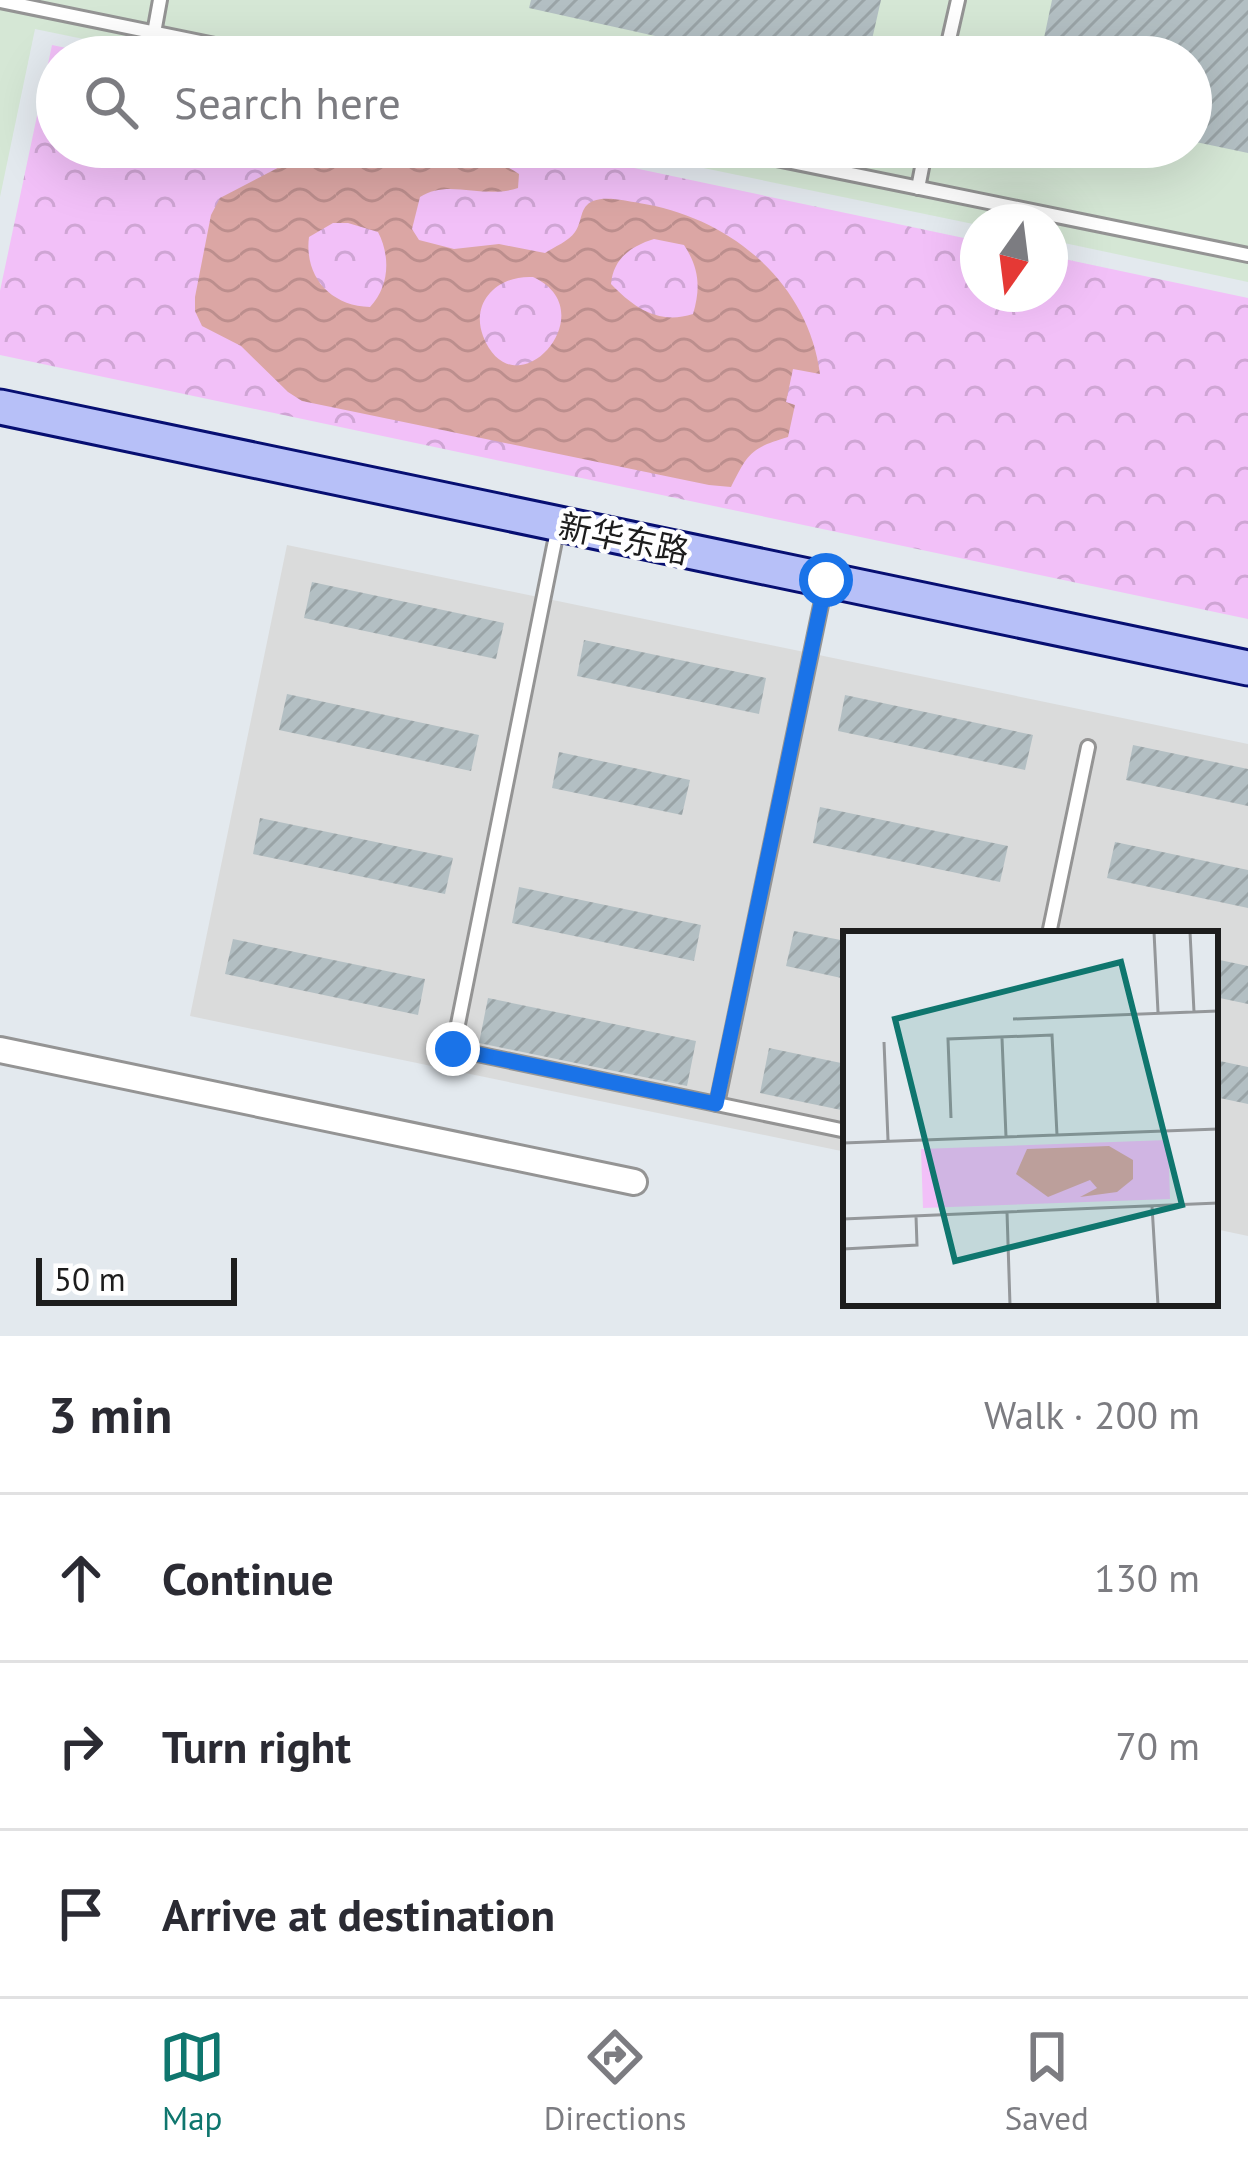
<!DOCTYPE html>
<html lang="en">
<head>
<meta charset="utf-8">
<style>
	body { margin:0; font-family:"PT Sans","Noto Sans SC",sans-serif; background:#f7f7f7; color:#2b2b33 }
	.compass { position:absolute; left:960px; top:204px; width:108px; height:108px; border-radius:50%; background:#fff; box-shadow:0 12px 48px #0002; rotate:194deg }
	.scale { position:absolute; left:36px; bottom:30px; width:201px; box-sizing:border-box; padding-left:12px; border:6px solid #1d1d1d; border-top:0; font-size:33px; line-height:42px; white-space:nowrap; color:#1d1d1d; -webkit-text-stroke:9px #fff; paint-order:stroke }
	.stop { position:absolute; width:36px; height:36px; margin:-27px; border:9px solid #1a73e8; border-radius:50%; background:#fff }
	.stop.end { background:#1a73e8; border-color:#fff; box-shadow:0 3px 12px #0008 }
	.list { margin:0; padding:0; list-style:none }
	h2 { display:flex; justify-content:space-between; align-items:center; height:156px; margin:0; padding:0 48px; font-size:51px }
	h2 small { font-size:39px; font-weight:400; color:#7c7c81 }
	.list li { display:grid; grid-template-columns:78px 1fr auto; gap:36px; align-items:center; box-sizing:border-box; height:168px; padding:0 48px; border-top:3px solid #e1e1e2 }
	.list b { display:block; font-size:45px; white-space:nowrap }
	.list em { font-size:39px; font-style:normal; color:#7c7c81 }
	.icon { flex:none; width:66px; height:66px; fill:none; stroke:currentColor; stroke-width:2; stroke-linecap:round; stroke-linejoin:round }
	.map { position:relative; flex:none; width:1248px; height:1336px; overflow:hidden }
	.search { position:absolute; background:#fff; box-shadow:0 12px 48px #0002; left:36px; right:36px; top:36px; height:132px; display:flex; align-items:center; gap:30px; box-sizing:border-box; padding:0 42px; border-radius:66px; color:#7c7c81; font-size:45px }
	.sheet { height:660px; background:#fff }
	nav { display:flex; justify-content:space-around; align-items:center; box-sizing:border-box; height:168px; border-top:3px solid #e1e1e2; background:#fff; font-size:33px; color:#7c7c81 }
	nav a { display:grid; justify-items:center; gap:6px }
	nav .on { color:#0f766e }
	.map>svg:first-child { display:block }
</style>
</head>
<body>
<div class="map">
<svg width="1248" height="1336" viewBox="0 0 1248 1336">
	<defs>
		<pattern id="park-crowns" width="20" height="18" patternUnits="userSpaceOnUse" patternTransform="scale(3)"><rect width="20" height="18" fill="#f2c0f8"/><path d="M2 6a3 3 0 1 1 6 0M12 15a3 3 0 1 1 6 0" fill="none" stroke="#cfa5d4"/></pattern>
		<pattern id="water-waves" width="16" height="10" patternUnits="userSpaceOnUse" patternTransform="scale(3)"><rect width="16" height="10" fill="#dba6a4"/><path d="M0 5q4-4 8 0t8 0" fill="none" stroke="#bc8e8d"/></pattern>
		<pattern id="building-hatch" width="6" height="6" patternUnits="userSpaceOnUse" patternTransform="scale(3)"><rect width="6" height="6" fill="#b3bfc3"/><path d="M-1 1l2-2M0 6l6-6M5 7l2-2" fill="none" stroke="#9aa4a7"/></pattern>
	</defs>
	<rect width="100%" height="100%" fill="#e3e9ee"/>
	<polygon fill="#dadbdb" points="287,545 1248,744 1248,1236 1215,1229 1215,934 846,934 846,1152 190,1016"/>
	<polygon fill="#d5e7d5" points="0,0 1248,0 1248,282 1050,240 1050,222 978,222 978,225 602,147 1191,147 1191,57 171,57 35,29 0,197"/>
	<polygon fill="url(#park-crowns)" points="52,45 110,57 57,57 57,147 535,147 978,241 978,294 1050,294 1050,256 1248,298 1248,619 0,355 0,291"/>
	<path fill="url(#water-waves)" fill-rule="evenodd" d="M318 147C381 147 464 138 519 174L518 188C484 200 448 178 420 197L412 229 419 240 454 249 499 244 545 253C554 247 569 241 575 232 583 221 579 207 593 201 607 196 625 201 639 203 729 217 808 281 820 374L793 369 786 402 795 405 788 437C751 448 748 453 731 487L709 485 302 401 288 392 241 346 202 326 195 311V297L211 215 220 198ZM333 223H348L378 232C391 257 389 287 370 307 330 306 304 276 309 237ZM654 239 684 245C699 268 701 287 693 314 659 325 634 308 611 284 613 259 631 246 654 239ZM533 277C608 311 514 416 483 336 470 301 499 275 533 277Z"/>
	<g fill="url(#building-hatch)">
		<polygon points="531,0 881,0 868,57 750,57 529,8"/>
		<polygon points="1052,0 1248,0 1248,153 1191,141 1191,57 1040,57"/>
		<polygon points="312,582 504,623 496,659 304,618"/>
		<polygon points="584,640 766,678 759,714 577,676"/>
		<polygon points="287,694 479,735 471,771 279,730"/>
		<polygon points="845,695 1033,735 1025,770 838,731"/>
		<polygon points="1133,745 1248,769 1248,806 1126,780"/>
		<polygon points="559,752 690,780 682,815 552,788"/>
		<polygon points="820,807 1008,846 1000,882 813,843"/>
		<polygon points="260,818 453,858 445,894 253,854"/>
		<polygon points="1115,842 1248,870 1248,908 1107,878"/>
		<polygon points="519,887 701,925 694,961 512,923"/>
		<polygon points="794,931 846,941 846,979 786,966"/>
		<polygon points="233,939 425,979 418,1015 225,974"/>
		<polygon points="1215,959 1248,966 1248,1004 1215,997"/>
		<polygon points="488,998 696,1041 687,1086 479,1043"/>
		<polygon points="769,1048 846,1064 846,1111 760,1093"/>
		<polygon points="1215,1060 1248,1067 1248,1104 1215,1097"/>
	</g>
	<g fill="none" stroke-linecap="round" stroke-linejoin="round">
		<defs>
			<g id="lane">
				<polyline points="0,1 274,57"/>
				<polyline points="154,33 160,0"/>
				<polyline points="945,57 958,0"/>
				<polyline points="718,147 1248,255"/>
				<polyline points="918,188 926,147"/>
				<polyline points="558,526 453,1049 846,1131"/>
				<polyline points="1049,934 1088,747"/>
				<polyline points="717,1104 826,581"/>
			</g>
			<polyline id="street" points="0,1050 634,1182"/>
			<polyline id="secondary" points="0,407 1248,668"/>
		</defs>
		<use href="#lane" stroke="#949494" stroke-width="18"/>
		<use href="#street" stroke="#949494" stroke-width="30"/>
		<use href="#secondary" stroke="#070f72" stroke-width="39"/>
		<use href="#lane" stroke="#fff" stroke-width="12"/>
		<use href="#street" stroke="#fff" stroke-width="24"/>
		<use href="#secondary" stroke="#b7c0f8" stroke-width="33"/>
	</g>
	<g fill="none" stroke-linecap="round" stroke-linejoin="round">
		<polyline stroke="#1a73e8" stroke-width="15" points="453,1049 716,1104 826,580"/>
	</g>
	<g text-anchor="middle" dominant-baseline="central" stroke-width="9" stroke-linejoin="round" paint-order="stroke">
		<g font-size="33" fill="#1d1d1d" stroke="#fff">
			<text transform="translate(624 538) rotate(12)">新华东路</text>
		</g>
	</g>
	<g transform="translate(843 931)">
		<rect width="375" height="375" fill="#e3e9ee"/>
		<path d="M325 209 327 268 80 277 78 218Z" fill="#f2c0f8"/>
		<path d="M266 215 290 229V248L274 261 237 266 254 257 247 249 205 266 173 243 184 218Z" fill="#dba6a4"/>
		<path fill="none" stroke="#94979a" stroke-width="3" d="M311 1 315 81M347 1 351 81M170 88 375 80M159 107 163 206M41 111 45 209M108 187 105 108 209 104 214 204M0 212 375 198M309 275 315 374M164 281 167 374M0 288 375 272M0 318 74 314 73 285"/>
		<path fill="#0f766e" fill-opacity="0.15" stroke="#0f766e" stroke-width="6" d="M278 31 339 274 112 330 52 88Z"/>
		<rect width="375" height="375" fill="none" stroke="#1d1d1d" stroke-width="6"/>
	</g>
</svg>
<svg class="compass" viewBox="-18 -18 36 36"><path d="M0-13l5 13h-10z" fill="#e53935"/><path d="M0 13l5-13h-10z" fill="#7c7c81"/></svg>
<div class="scale">50 m</div>
<div class="stop" style="left:826px;top:580px"></div>
<div class="stop end" style="left:453px;top:1049px"></div>
<div class="search"><svg class="icon" aria-label="search" viewBox="0 0 24 24"><circle cx="10" cy="10" r="6"/><path d="M15 15l6 6"/></svg>Search here</div>
</div>
<section class="sheet">
<h2>3 min<small>Walk · 200 m</small></h2>
<ul class="list">
<li><svg class="icon" aria-label="ahead" viewBox="0 0 24 24"><path d="M12 20V5M6 11l6-6 6 6"/></svg><div><b>Continue</b></div><em>130 m</em></li>
<li><svg class="icon" aria-label="right" viewBox="0 0 24 24"><path d="M7 20v-9h11M14 6l5 5-5 5"/></svg><div><b>Turn right</b></div><em>70 m</em></li>
<li><svg class="icon" aria-label="arrive" viewBox="0 0 24 24"><path d="M6 21V4h12l-3 4 3 4H6"/></svg><div><b>Arrive at destination</b></div></li>
</ul>
</section>
<nav>
<a class="on"><svg class="icon" aria-label="map" viewBox="0 0 24 24"><path d="M3 6l6-2 6 2 6-2v14l-6 2-6-2-6 2zM9 4v14M15 6v14"/></svg>Map</a>
<a><svg class="icon" aria-label="directions" viewBox="0 0 24 24"><path d="M12 3l9 9-9 9-9-9zM9 14v-3h6M13 9l2 2-2 2"/></svg>Directions</a>
<a><svg class="icon" aria-label="saved" viewBox="0 0 24 24"><path d="M7 4h10v16l-5-4-5 4z"/></svg>Saved</a>
</nav>
</body>
</html>
